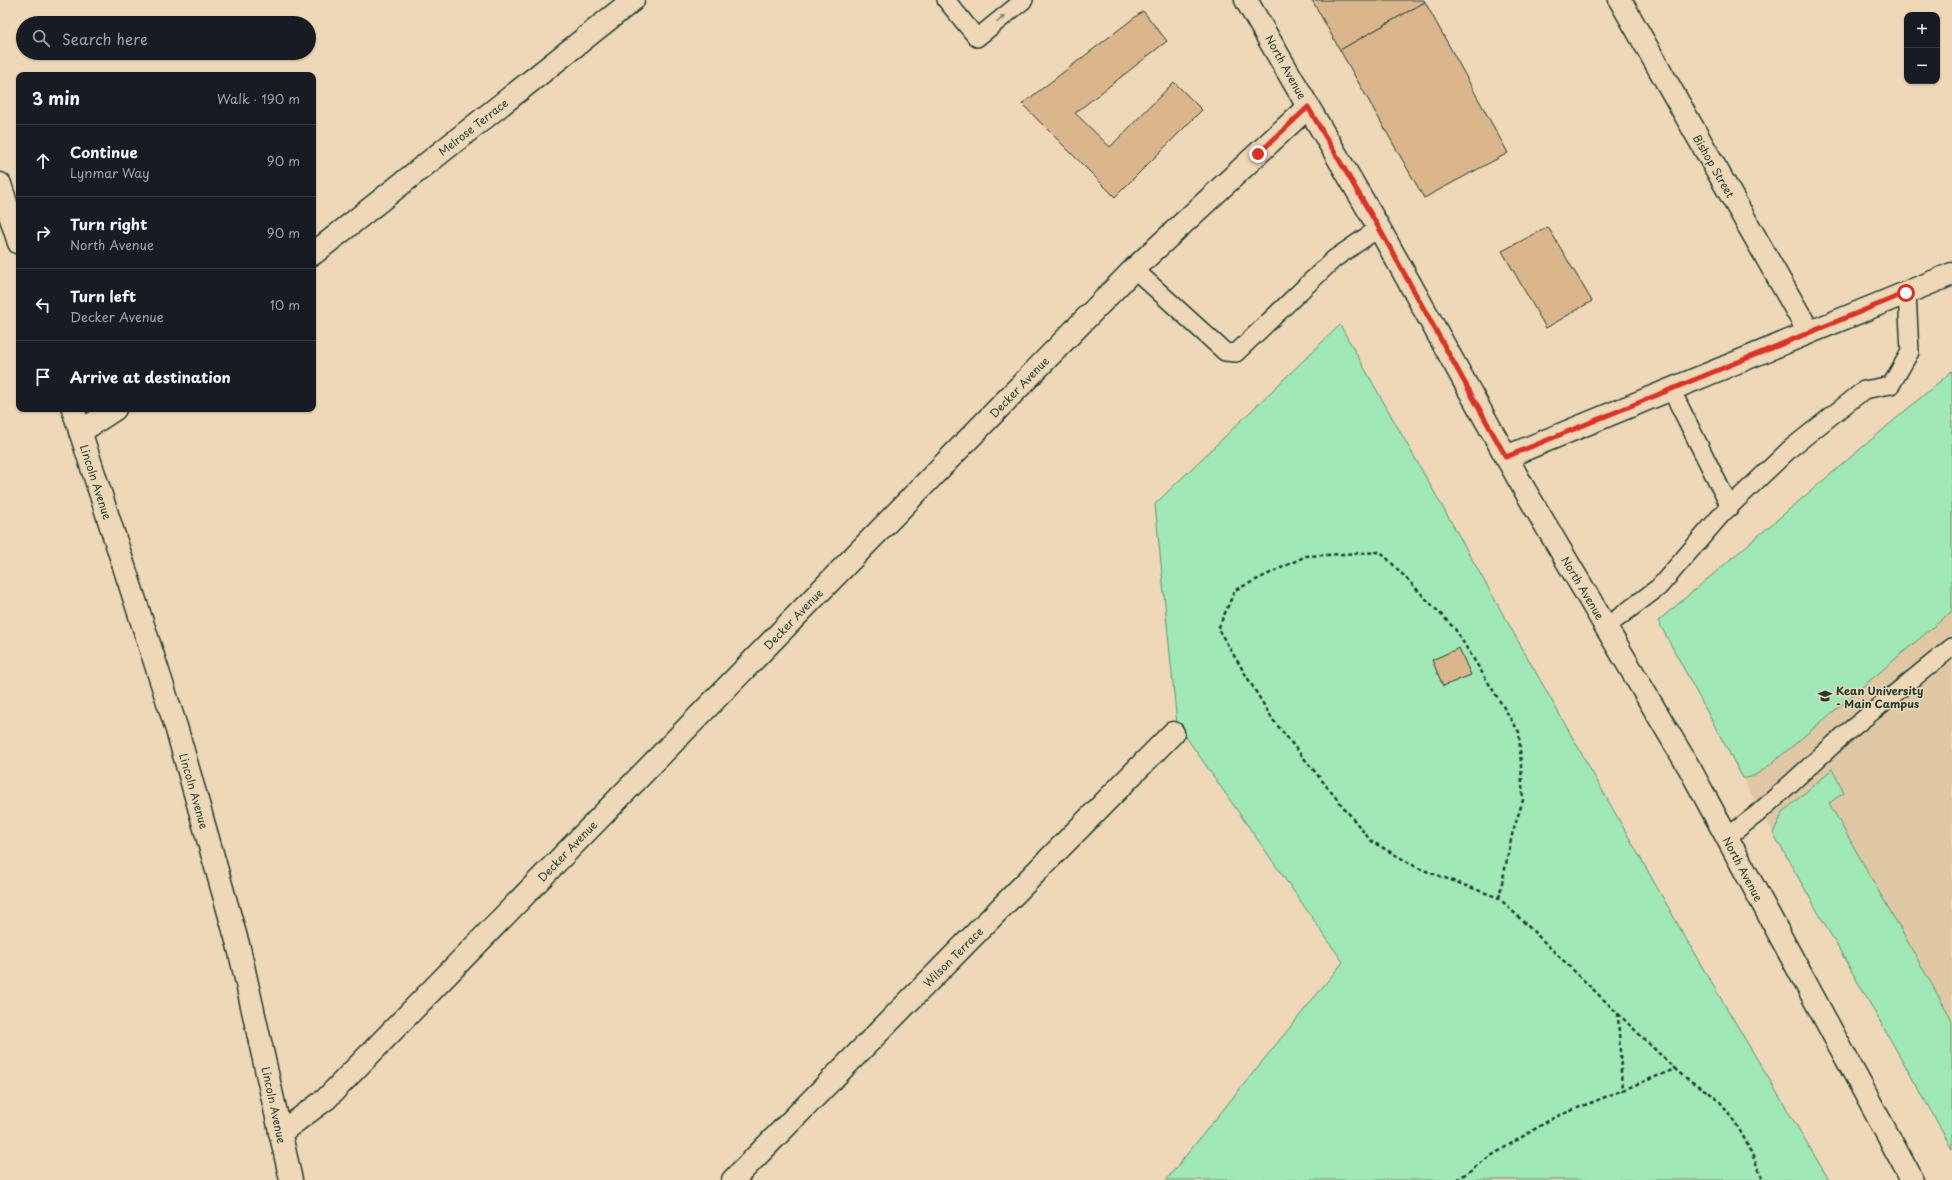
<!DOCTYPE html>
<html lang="en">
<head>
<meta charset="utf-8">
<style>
	body { margin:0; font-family:"Playpen Sans",sans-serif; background:#20242c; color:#f1f3f6 }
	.controls { position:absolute; right:12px; top:12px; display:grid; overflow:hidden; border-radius:8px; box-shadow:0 1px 3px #0004 }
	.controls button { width:36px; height:36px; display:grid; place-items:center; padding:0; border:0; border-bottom:1px solid #363941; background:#171b24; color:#f1f3f6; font:20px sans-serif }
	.stop { position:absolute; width:12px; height:12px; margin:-9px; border:3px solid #d93025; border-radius:50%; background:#fff }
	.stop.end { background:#d93025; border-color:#fff; box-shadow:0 1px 4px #0008 }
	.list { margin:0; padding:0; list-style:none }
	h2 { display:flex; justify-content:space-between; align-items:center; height:52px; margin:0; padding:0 16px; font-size:17px }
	h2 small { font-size:13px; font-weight:400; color:#9ea1a6 }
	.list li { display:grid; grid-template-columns:26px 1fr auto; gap:12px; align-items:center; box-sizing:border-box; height:72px; padding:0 16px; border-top:1px solid #363941 }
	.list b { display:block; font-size:15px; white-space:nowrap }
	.list p { margin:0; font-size:13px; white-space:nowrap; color:#9ea1a6 }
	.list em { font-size:13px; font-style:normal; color:#9ea1a6 }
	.icon { flex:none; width:22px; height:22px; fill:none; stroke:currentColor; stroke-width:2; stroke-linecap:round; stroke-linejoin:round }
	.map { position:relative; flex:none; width:1952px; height:1180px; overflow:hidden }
	.search { position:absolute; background:#171b24; box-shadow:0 1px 3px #0004; left:16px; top:16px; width:300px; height:44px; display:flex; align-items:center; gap:10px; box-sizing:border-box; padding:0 14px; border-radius:22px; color:#9ea1a6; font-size:15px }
	.panel { position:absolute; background:#171b24; box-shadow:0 1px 3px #0004; left:16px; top:72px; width:300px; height:340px; border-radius:8px }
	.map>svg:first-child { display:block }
</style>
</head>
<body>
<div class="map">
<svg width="1952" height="1180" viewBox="0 0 1952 1180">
	<rect width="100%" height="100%" fill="#eed8b7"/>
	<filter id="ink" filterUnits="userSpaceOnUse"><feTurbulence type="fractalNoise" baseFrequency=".025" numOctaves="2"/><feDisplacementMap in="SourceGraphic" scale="8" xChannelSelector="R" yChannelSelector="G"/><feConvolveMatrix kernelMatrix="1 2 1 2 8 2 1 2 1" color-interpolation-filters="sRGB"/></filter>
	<g filter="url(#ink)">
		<polygon fill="#e0c8a5" points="1952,371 1952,1148 1741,776 1658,621"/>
		<g fill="#a0e8b5" stroke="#609274">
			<polygon points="1340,325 1698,960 1829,1180 1166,1180 1343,962 1177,724 1155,504"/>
			<path d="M1952 371V611L1782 755C1771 763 1756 779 1743 778L1658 621Z"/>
			<polygon points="1832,769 1844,793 1829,803 1952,1020 1952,1148 1773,833 1783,812"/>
		</g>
		<g fill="#dbb68c" stroke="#1f3d34">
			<polygon points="1312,0 1424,0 1425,2 1340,50"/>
			<polygon points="1425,2 1508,153 1424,198 1340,50"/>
			<polygon points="1143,11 1167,41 1075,113 1110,147 1174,82 1202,110 1115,197 1022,104"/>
			<polygon points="1548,227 1592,301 1546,328 1502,251"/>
			<polygon points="1459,648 1471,675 1443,686 1432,660"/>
		</g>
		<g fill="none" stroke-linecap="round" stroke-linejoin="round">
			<defs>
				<g id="lane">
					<polyline points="946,0 977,38 1024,0"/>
					<polyline points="1134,269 1225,352 1236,353 1334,259 1379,228"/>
					<polyline points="1671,389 1730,507"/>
					<polyline points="1606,627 1659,587 1722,514 1791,448 1864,390 1891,385 1910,352 1907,293"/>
					<polyline points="1726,838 1757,814 1845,734 1952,647"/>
				</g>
				<g id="street">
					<polyline points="1620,0 1809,332"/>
					<polyline points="0,184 19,243"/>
					<polyline points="313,254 633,0"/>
					<polyline points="73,409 177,730 239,948 291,1180"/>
					<polyline points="80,432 115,409"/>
					<polyline points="1506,457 1952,274"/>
					<polyline points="280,1133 326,1099 1134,269 1308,107"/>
					<polyline points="733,1180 1173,733"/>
				</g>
				<polyline id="secondary" points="1246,0 1379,228 1523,487 1690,769 1912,1180"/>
			</defs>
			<use href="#lane" stroke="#1f3d34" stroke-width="20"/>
			<use href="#street" stroke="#1f3d34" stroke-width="25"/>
			<use href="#secondary" stroke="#1f3d34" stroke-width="25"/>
			<g stroke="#1f3d34" stroke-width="2.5" stroke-dasharray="4 3" stroke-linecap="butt">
				<polyline points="1499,898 1512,835 1523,800 1519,732 1455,629 1381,552 1306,556 1235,590 1218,629 1273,720 1371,841 1418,868 1499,898 1675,1069"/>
				<polyline points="1618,1013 1622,1091"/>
				<path d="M1457 1180 1486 1159 1553 1118 1675 1069C1688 1082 1711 1091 1720 1102 1739 1124 1752 1153 1763 1180"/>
			</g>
			<use href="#lane" stroke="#eed8b7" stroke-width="17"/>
			<use href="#street" stroke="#eed8b7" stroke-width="22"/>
			<use href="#secondary" stroke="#eed8b7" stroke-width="22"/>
		</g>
		<defs><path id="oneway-solid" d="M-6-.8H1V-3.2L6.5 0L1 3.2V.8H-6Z"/></defs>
		<use fill="#7c836f" href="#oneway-solid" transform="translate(1001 19) rotate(-39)"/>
	</g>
	<g fill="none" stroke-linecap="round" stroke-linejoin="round" filter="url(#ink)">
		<polyline stroke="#d93025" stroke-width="5" points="1258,154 1308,107 1379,228 1506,457 1906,293"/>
	</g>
	<defs>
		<symbol id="university-bare" viewBox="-9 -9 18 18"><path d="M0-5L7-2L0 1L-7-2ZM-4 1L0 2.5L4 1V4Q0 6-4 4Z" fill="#1f3d34" stroke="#eed8b7" stroke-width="2.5" paint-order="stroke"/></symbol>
	</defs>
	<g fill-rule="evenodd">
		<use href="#university-bare" x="1815" y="686" width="20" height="20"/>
	</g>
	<g text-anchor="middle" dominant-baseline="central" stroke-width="3" stroke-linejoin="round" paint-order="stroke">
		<g font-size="11" fill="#1f3d34" stroke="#eed8b7">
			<text transform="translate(1286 67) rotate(61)">North Avenue</text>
			<text transform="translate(473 127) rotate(-38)">Melrose Terrace</text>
			<text transform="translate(1714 166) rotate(60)">Bishop Street</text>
			<text transform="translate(1019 387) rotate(-46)">Decker Avenue</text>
			<text transform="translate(96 482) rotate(72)">Lincoln Avenue</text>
			<text transform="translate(1583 588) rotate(59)">North Avenue</text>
			<text transform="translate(793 619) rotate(-46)">Decker Avenue</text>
			<text transform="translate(194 791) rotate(74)">Lincoln Avenue</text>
			<text transform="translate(567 851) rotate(-46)">Decker Avenue</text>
			<text transform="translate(1743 869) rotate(62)">North Avenue</text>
			<text transform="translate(953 957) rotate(-45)">Wilson Terrace</text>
			<text transform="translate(274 1105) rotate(78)">Lincoln Avenue</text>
		</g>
		<g font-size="11" font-weight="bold" fill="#1f3d34" stroke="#eed8b7" text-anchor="start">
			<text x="1836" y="690">Kean University<tspan x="1836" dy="13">- Main Campus</tspan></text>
		</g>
	</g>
</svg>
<div class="controls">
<button>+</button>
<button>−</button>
</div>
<div class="stop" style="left:1906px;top:293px"></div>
<div class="stop end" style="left:1258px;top:154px"></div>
<div class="search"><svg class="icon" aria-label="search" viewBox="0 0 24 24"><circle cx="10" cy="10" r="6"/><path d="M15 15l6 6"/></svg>Search here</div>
<section class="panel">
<h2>3 min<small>Walk · 190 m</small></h2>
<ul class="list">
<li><svg class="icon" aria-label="ahead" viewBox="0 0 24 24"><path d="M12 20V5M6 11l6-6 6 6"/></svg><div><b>Continue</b><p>Lynmar Way</p></div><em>90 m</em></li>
<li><svg class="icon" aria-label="right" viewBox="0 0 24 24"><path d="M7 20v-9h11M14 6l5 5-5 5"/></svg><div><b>Turn right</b><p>North Avenue</p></div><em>90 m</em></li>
<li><svg class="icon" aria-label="left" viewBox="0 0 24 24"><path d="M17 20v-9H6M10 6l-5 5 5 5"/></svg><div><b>Turn left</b><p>Decker Avenue</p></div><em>10 m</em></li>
<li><svg class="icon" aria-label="arrive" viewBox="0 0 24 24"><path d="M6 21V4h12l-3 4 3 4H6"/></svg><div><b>Arrive at destination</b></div></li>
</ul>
</section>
</div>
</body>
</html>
